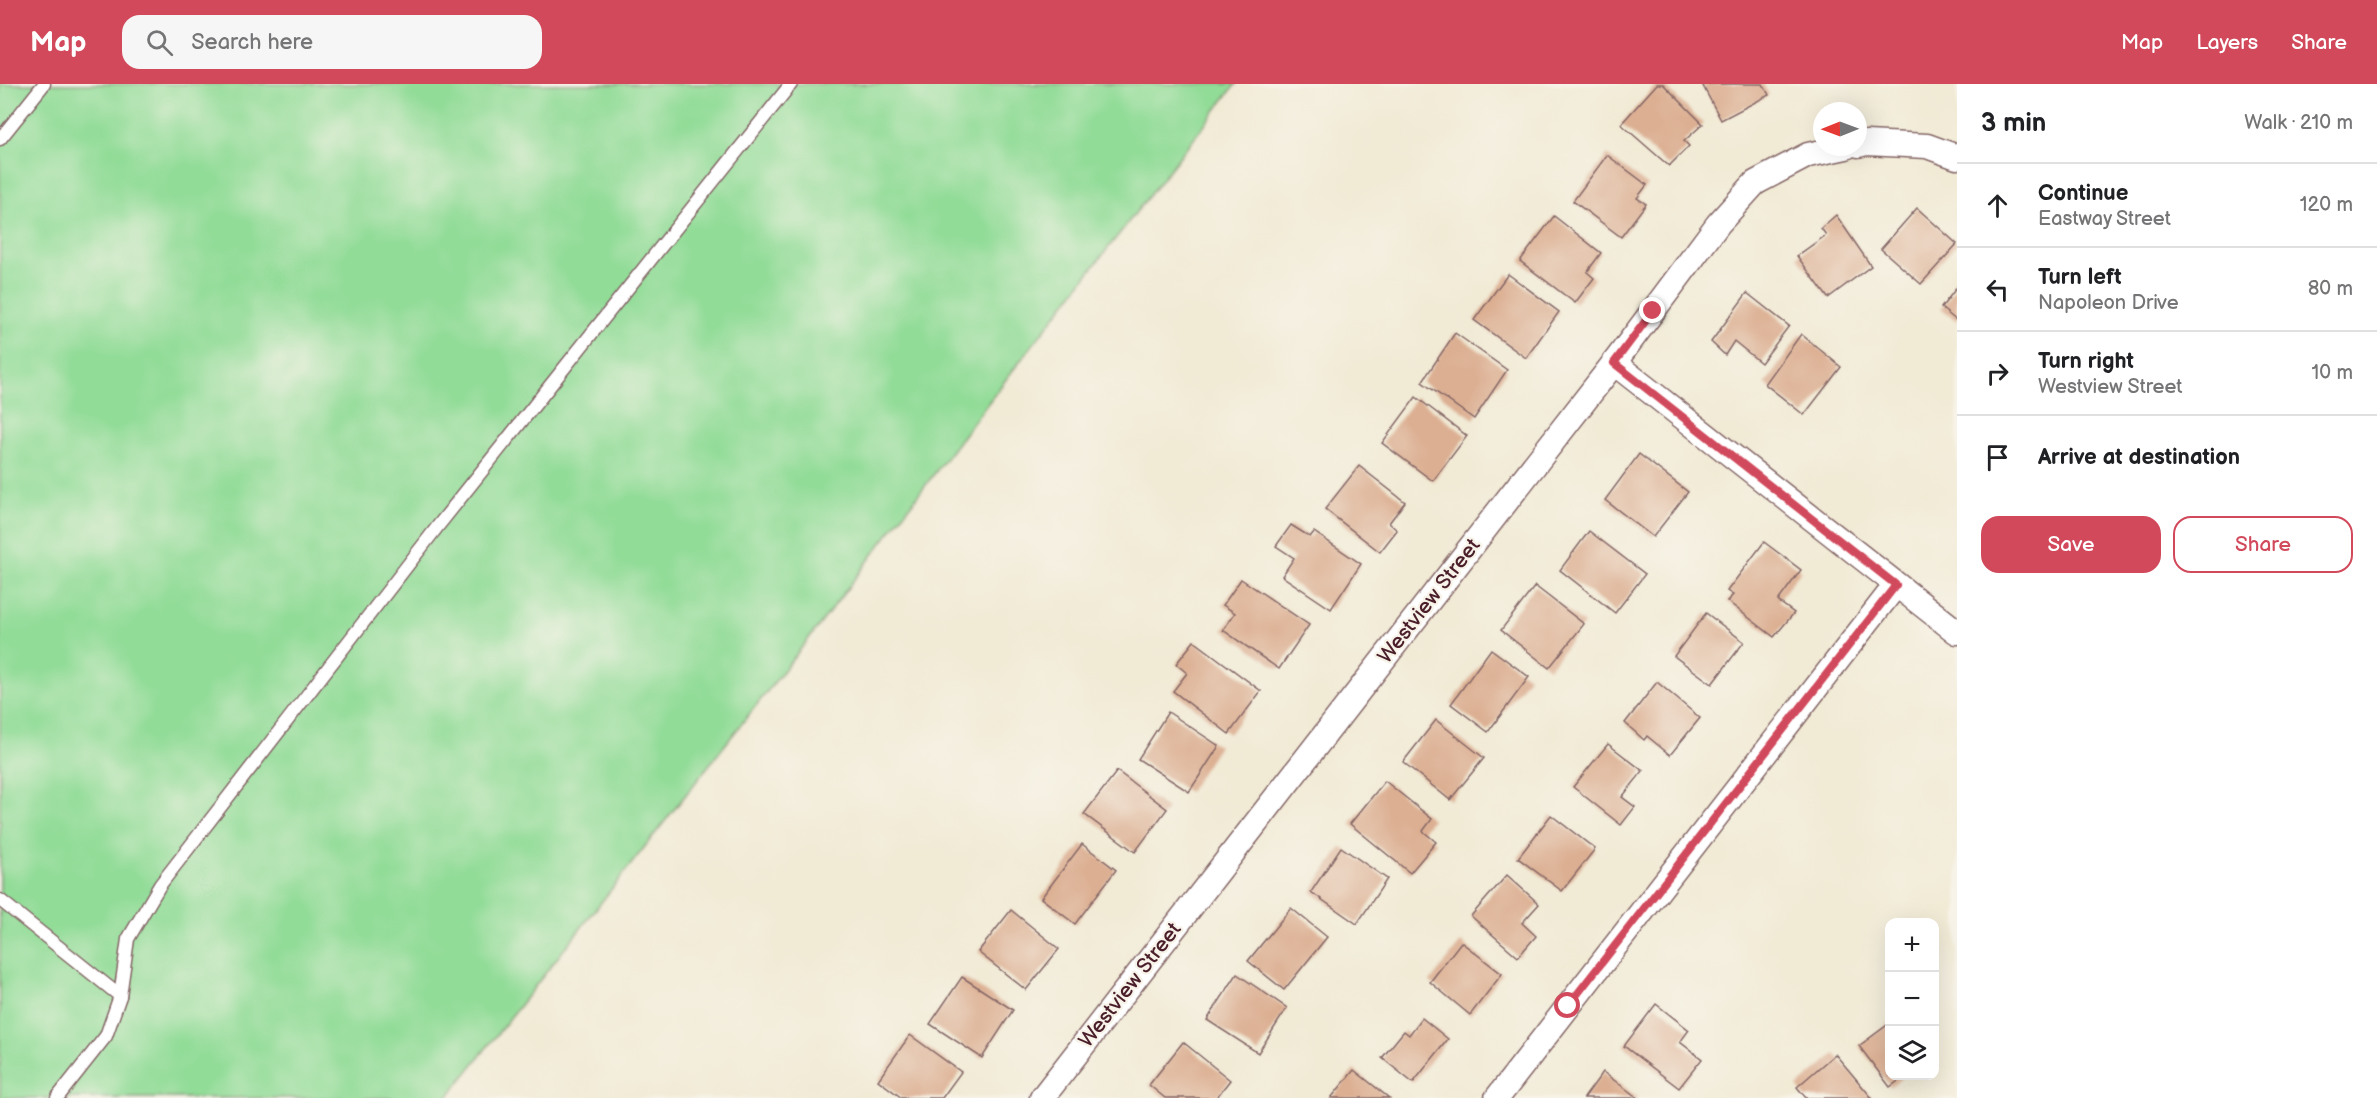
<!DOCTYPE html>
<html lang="en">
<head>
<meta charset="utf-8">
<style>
	body { margin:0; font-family:"Balsamiq Sans",sans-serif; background:#f6f6f6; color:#202124 }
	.controls { position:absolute; right:18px; bottom:18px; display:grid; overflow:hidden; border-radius:12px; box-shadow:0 6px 24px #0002 }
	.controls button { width:54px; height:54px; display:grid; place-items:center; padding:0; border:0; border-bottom:2px solid #e0e0e0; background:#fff; color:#202124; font:30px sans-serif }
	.compass { position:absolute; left:1813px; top:18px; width:54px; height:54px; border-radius:50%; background:#fff; box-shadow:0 6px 24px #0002; rotate:269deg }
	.stop { position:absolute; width:18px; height:18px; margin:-14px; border:4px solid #d1495b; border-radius:50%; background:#fff }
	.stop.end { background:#d1495b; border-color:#fff; box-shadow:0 2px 6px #0008 }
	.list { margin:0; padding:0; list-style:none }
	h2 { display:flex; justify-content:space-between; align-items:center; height:78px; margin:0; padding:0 24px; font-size:26px }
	h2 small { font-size:20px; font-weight:400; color:#757577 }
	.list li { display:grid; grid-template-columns:39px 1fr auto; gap:18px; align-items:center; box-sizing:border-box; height:84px; padding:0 24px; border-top:2px solid #e0e0e0 }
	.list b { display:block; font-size:22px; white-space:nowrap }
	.list p { margin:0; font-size:20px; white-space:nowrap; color:#757577 }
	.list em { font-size:20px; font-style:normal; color:#757577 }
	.actions { display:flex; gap:12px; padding:18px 24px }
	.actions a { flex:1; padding:14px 0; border:2px solid #d1495b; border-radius:18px; text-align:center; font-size:21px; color:#d1495b }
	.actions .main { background:#d1495b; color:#fff }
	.icon { flex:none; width:33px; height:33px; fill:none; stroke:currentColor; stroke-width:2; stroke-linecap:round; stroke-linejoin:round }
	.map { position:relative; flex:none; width:1957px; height:1014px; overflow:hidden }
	header { display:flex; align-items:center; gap:36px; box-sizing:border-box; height:84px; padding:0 30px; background:#d1495b; color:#fff }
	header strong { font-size:28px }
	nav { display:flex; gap:33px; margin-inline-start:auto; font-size:21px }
	.search { width:420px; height:54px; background:#f6f6f6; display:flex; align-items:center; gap:15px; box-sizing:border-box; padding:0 21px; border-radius:18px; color:#757577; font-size:22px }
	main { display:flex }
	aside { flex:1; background:#fff }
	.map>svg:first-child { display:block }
</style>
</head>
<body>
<header>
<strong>Map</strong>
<div class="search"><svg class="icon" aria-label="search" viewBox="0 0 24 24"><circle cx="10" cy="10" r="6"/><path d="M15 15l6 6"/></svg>Search here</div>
<nav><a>Map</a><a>Layers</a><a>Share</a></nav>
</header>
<main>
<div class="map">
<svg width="1957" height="1014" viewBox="0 0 1957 1014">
	<rect width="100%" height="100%" fill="#f7f3e8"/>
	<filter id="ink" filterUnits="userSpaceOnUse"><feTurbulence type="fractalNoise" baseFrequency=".0167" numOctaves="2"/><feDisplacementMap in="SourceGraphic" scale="12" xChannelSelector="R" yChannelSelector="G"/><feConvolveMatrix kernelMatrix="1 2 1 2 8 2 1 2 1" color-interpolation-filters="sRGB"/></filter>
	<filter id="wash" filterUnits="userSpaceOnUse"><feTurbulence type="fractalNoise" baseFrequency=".008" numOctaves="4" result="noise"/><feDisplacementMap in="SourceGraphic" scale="24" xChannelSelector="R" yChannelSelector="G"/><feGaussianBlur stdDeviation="1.35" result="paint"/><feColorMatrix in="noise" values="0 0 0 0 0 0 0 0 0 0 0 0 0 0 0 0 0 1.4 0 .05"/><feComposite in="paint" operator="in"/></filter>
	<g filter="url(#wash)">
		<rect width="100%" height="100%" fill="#f1ead5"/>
		<polygon fill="#91dc97" stroke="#6e7e61" stroke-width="1.5" points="0,0 1236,0 1010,290 821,539 447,1014 0,1014"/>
		<g id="blocks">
			<g fill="#dcaf92">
				<polygon points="1657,0 1663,0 1703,40 1684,57 1689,62 1669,82 1621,40"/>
				<polygon points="1702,0 1763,0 1769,11 1721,36"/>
				<polygon points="1607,71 1647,101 1637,114 1646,120 1621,153 1573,117"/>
				<polygon points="1917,124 1957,160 1921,200 1881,165"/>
				<polygon points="1836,131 1871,182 1828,214 1797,172 1826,151 1821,144"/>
				<polygon points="1554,132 1601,169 1587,188 1594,194 1575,219 1520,177"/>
				<polygon points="1508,190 1559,228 1526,274 1474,236"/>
				<polygon points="1957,203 1957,237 1941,224"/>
				<polygon points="1747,209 1789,242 1761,279 1734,257 1725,271 1711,258"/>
				<polygon points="1455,249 1507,286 1474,335 1422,298"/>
				<polygon points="1801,250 1841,283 1804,331 1765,300"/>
				<polygon points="1416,313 1467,352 1433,397 1382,359"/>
				<polygon points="1639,370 1688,408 1653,453 1605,416"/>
				<polygon points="1359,382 1405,418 1389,439 1397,446 1380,468 1325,425"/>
				<polygon points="1291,441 1310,453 1314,448 1361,480 1331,525 1282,492 1294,474 1276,462"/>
				<polygon points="1589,447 1645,490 1615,529 1560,486"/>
				<polygon points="1764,458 1801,486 1778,517 1794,529 1774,553 1727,517 1733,511 1727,507"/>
				<polygon points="1241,495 1309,541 1279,585 1223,546 1235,529 1223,521"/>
				<polygon points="1535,502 1584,540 1549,584 1501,546"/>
				<polygon points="1706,529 1744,558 1712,600 1674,572"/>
				<polygon points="1194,557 1261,607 1229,650 1173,607 1187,589 1176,580"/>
				<polygon points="1491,565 1529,593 1488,648 1451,620"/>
				<polygon points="1657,598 1700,634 1670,671 1647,652 1644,656 1625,639"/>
				<polygon points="1168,628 1219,662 1189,708 1138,675"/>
				<polygon points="1436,636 1484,674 1450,716 1403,678"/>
				<polygon points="1608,660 1643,687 1622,713 1635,723 1621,741 1573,703"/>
				<polygon points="1117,687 1167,725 1135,768 1084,730"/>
				<polygon points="1385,697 1432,735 1423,747 1436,758 1410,789 1350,740"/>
				<polygon points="1551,731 1595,765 1562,807 1518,774"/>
				<polygon points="1082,760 1116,786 1075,840 1041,814"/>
				<polygon points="1341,763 1387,795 1357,840 1311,808"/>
				<polygon points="1507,791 1539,820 1522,839 1536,852 1518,873 1471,832"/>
				<polygon points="1291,824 1327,853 1284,906 1248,877"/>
				<polygon points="1011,826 1059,865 1026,906 978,868"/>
				<polygon points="1461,858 1502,890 1470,931 1430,898"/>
				<polygon points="1237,890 1287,924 1258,969 1207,936"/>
				<polygon points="962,893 1013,926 982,974 930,940"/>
				<polygon points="1656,920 1689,946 1680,958 1702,975 1679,1004 1624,962"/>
				<polygon points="1422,934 1448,955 1413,999 1382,974 1404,947 1409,951"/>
				<polygon points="1890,939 1890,992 1905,992 1890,1003 1859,962"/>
				<polygon points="910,951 961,988 942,1014 902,1014 878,996"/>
				<polygon points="1183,958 1230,996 1216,1014 1165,1014 1149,1001"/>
				<polygon points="1835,970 1872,1014 1806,1014 1797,1003"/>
				<polygon points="1354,986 1389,1014 1331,1014"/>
				<polygon points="1603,988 1638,1014 1584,1014"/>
			</g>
		</g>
	</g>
	<g filter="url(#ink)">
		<use href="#blocks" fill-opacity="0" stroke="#846666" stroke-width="1.5"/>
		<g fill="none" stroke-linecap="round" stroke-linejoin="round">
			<defs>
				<g id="service">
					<polyline points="0,55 44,0"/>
					<polyline points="0,816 120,912 106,952 57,1014"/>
					<polyline points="120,912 128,855 160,801 438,442 791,0"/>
				</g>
				<g id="minor">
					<polyline points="1858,61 1866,59 1927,62 1957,73"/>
					<polyline points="1614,279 1957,548"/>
					<polyline points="1042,1014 1614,279 1718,140 1755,99 1808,71 1846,63"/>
					<polyline points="1497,1014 1896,501"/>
				</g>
			</defs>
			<use href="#service" stroke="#846666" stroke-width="15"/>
			<use href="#minor" stroke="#846666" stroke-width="27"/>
			<use href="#service" stroke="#fff" stroke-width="12"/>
			<use href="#minor" stroke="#fff" stroke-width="24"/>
		</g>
	</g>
	<g fill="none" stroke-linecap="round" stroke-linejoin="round" filter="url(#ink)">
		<polyline stroke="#d1495b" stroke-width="8" points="1568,922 1896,501 1614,279 1653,227"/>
	</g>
	<g text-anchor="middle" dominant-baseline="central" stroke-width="4.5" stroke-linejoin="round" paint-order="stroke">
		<g font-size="21" fill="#4a1f2b" stroke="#f7f3e8">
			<text transform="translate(1429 517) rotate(-52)">Westview Street</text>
			<text transform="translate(1130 901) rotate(-52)">Westview Street</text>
		</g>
	</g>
</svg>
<div class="controls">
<button>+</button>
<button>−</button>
<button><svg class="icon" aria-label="layers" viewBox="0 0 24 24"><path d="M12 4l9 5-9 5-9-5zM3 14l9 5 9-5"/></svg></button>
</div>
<svg class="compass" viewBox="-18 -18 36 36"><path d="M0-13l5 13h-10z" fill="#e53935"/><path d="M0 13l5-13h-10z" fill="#757577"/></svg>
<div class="stop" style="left:1568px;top:922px"></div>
<div class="stop end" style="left:1653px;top:227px"></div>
</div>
<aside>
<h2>3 min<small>Walk · 210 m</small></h2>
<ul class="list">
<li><svg class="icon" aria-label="ahead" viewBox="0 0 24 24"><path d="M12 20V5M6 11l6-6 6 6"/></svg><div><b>Continue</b><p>Eastway Street</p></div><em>120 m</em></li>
<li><svg class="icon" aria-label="left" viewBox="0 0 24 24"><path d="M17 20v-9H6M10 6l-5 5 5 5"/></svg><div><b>Turn left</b><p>Napoleon Drive</p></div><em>80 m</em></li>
<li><svg class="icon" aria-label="right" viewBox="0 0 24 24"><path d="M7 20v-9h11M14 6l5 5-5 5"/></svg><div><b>Turn right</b><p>Westview Street</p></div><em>10 m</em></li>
<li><svg class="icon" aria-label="arrive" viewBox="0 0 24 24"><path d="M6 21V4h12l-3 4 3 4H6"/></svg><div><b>Arrive at destination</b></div></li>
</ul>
<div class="actions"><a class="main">Save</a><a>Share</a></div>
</aside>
</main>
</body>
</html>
